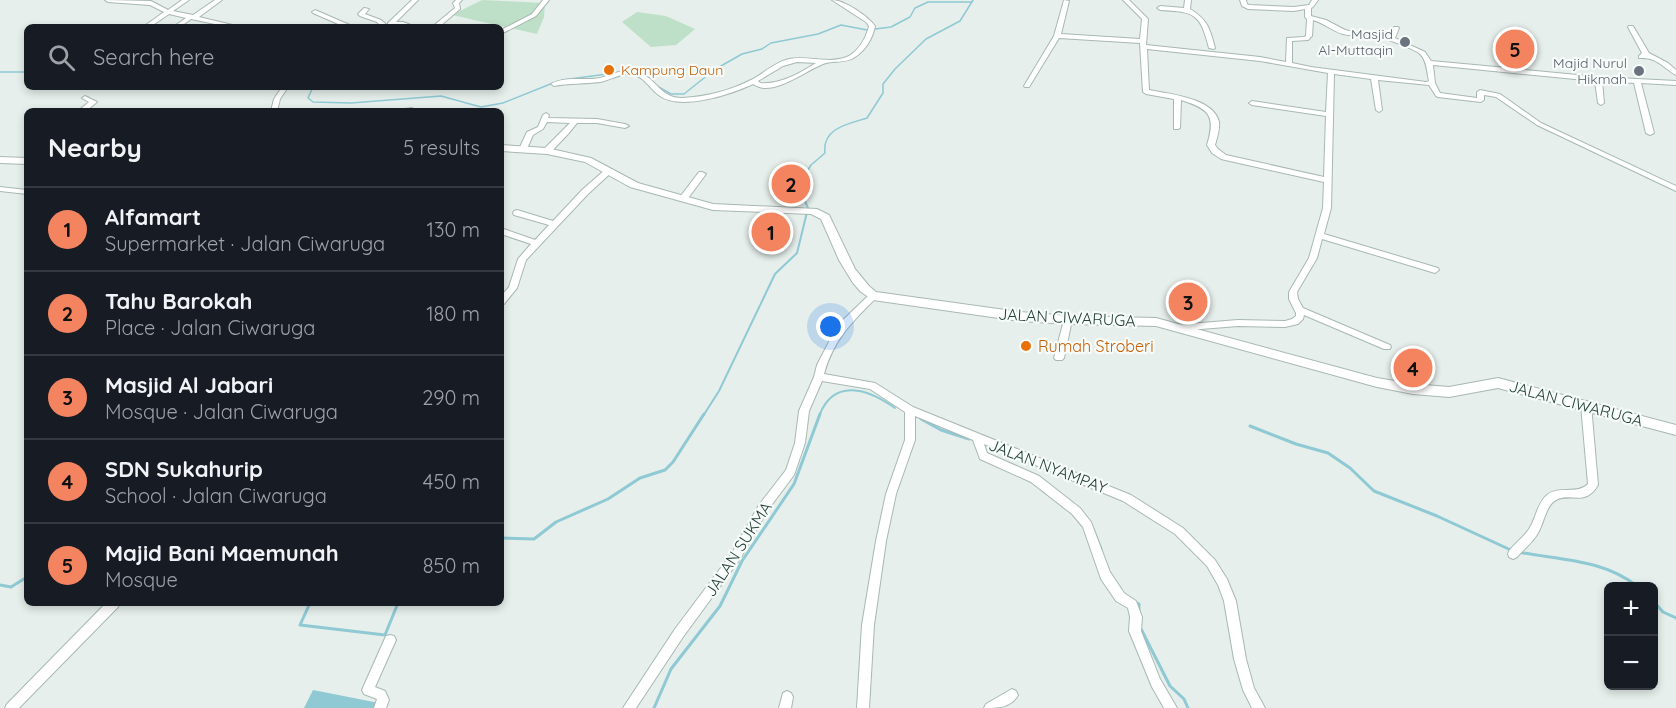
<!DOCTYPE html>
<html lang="en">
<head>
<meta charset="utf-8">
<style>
	body { margin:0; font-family:Quicksand,sans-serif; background:#242831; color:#f1f3f6 }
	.controls { position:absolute; right:18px; bottom:18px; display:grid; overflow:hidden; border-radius:9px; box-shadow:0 3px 9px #0003 }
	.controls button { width:54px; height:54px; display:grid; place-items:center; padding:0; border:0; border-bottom:2px solid #363941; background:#171b24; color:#f1f3f6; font:30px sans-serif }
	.you { position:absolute; left:831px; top:327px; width:21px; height:21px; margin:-15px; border:4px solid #fff; border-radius:50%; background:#1a73e8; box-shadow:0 0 0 9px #1a73e833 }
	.badge { display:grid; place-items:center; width:39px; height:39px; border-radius:50%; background:#f4845f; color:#111; font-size:20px; font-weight:700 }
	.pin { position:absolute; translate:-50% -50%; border:3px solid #fff; box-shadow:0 2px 6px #0006 }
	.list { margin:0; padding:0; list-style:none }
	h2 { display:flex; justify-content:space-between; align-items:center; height:78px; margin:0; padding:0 24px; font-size:26px }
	h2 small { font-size:20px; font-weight:400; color:#9ea1a6 }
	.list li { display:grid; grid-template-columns:39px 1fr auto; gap:18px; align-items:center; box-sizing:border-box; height:84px; padding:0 24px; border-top:2px solid #363941 }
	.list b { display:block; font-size:22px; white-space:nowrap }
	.list p { margin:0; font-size:20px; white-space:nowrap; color:#9ea1a6 }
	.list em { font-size:20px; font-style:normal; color:#9ea1a6 }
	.icon { flex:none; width:33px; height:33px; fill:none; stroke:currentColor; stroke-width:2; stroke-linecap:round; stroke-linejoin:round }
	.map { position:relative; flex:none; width:1676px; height:708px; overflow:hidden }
	.search { position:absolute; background:#171b24; box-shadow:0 3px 9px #0003; left:24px; top:24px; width:480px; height:66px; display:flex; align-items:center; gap:15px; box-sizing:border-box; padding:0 21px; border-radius:9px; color:#9ea1a6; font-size:22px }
	.panel { position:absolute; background:#171b24; box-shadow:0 3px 9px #0003; left:24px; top:108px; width:480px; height:498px; border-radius:9px }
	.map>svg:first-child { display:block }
</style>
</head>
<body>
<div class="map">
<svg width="1676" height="708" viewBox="0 0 1676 708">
	<rect width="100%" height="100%" fill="#e6efeb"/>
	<g fill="#bfe0c8">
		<polygon points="482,0 545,3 544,17 537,34 452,15"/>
		<polygon points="637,12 666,16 695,29 676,45 651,47 622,22"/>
	</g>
	<polygon fill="#8ec9d4" points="313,690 379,703 377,708 304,708"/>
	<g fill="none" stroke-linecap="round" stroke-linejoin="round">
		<g stroke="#8ec9d4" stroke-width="1.5">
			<polyline points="636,71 646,75 653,82"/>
			<polyline points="0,72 27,72"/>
			<polyline points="562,80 615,73"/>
			<polyline points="657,86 671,94 684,94 714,70 742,54 762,49 771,43 818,34 841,25 867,30 891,27 910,17 915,8 928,2 972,2"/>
			<polyline points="313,87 308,98 313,102 351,103 441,96 481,107 503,103 553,83"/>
			<path d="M799 184 811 165 825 153C822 128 848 124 867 118L883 93V84L895 69 926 39 960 21 973 0"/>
		</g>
		<g stroke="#8ec9d4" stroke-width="2">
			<polyline points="703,416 719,391 775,274 797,253 808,208 798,186 800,183"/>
			<path d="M819 416C834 377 868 389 895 408"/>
		</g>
		<g stroke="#8ec9d4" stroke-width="3">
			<polyline points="921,419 941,430 969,439"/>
			<polyline points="1250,426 1296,444 1328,453 1350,468 1374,491 1437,516 1513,551"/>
			<polyline points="1093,529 1101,549"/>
			<polyline points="501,538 534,539 556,522 608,499 640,478 665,470 673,462 704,414"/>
			<path d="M1518 552C1560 560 1602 559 1637 586"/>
			<polyline points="0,585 11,587 27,577"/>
			<polyline points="1135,602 1139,604 1139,612"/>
			<polyline points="1654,602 1663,612 1676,618"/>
			<polyline points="310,603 300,625 385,635 398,603"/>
			<polyline points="1140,627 1170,686 1184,699 1188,708"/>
			<polyline points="654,708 671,669 720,606 742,561 794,484 820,414"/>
		</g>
	</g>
	<polygon fill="#bbcac4" points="764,224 789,225 786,241 760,239"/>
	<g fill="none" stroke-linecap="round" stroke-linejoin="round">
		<defs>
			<g id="minor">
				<polygon points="105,0 151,1 168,10 182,0 189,0 173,11 193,15 215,0 222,0 199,17 241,27 229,27 191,19 180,27 173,27 186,18 169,14 150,27 143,27 164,12 150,5 108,2"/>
				<polygon points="412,0 418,0 396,22 403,22 416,27 407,27 401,25 388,25 388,23"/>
				<polygon points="456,0 462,0 459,3 460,9 439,27 432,27 455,8 453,3"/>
				<polygon points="543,0 549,0 536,16 501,34 501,30 532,14"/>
				<path d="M832 0C844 0 868 16 875 26 873 38 865 51 855 57 845 64 833 60 823 64 805 71 772 98 753 84 732 94 681 111 660 96 650 89 644 76 631 74 621 73 610 80 600 82 585 84 569 83 554 86L551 84C565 76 585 81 600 78 609 76 618 71 627 70 631 70 636 71 640 73 658 80 660 98 682 98 706 97 732 90 753 79 765 72 776 62 789 59 808 55 831 65 849 56 859 50 866 38 869 26L866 22ZM797 62 816 63C800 73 780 85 760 83L758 81 783 66Z"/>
				<path d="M1064 0 1069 1 1061 34 1140 39 1142 19 1123 0H1129L1148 19 1146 45 1260 57 1286 62 1287 38 1304 37 1306 36 1307 19 1305 17V9L1294 11 1248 9 1242 6 1240 0H1246L1247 4 1249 5 1294 7 1309 5 1312 0H1318L1313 7 1311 8V16L1326 20 1345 30 1359 33 1375 32 1389 36 1394 27H1398L1399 28 1395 38 1425 52 1431 61 1518 69 1508 49 1511 47 1514 49 1525 70 1598 77 1676 81V85L1641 83 1654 133 1650 135 1646 133 1634 83 1602 81 1604 103 1601 105 1598 103 1595 81 1433 65 1435 83 1440 93 1477 98V92L1480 90 1500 94 1541 123 1676 186V191L1537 125 1496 97 1484 95V100L1481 102 1438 97 1436 96 1429 85 1378 80 1382 110 1379 112 1376 110 1371 79 1334 74 1331 208 1324 234 1438 268 1439 270 1435 273 1322 239 1317 258 1297 292 1298 299 1303 308 1390 345 1391 347 1390 349H1384L1304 315 1303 319 1298 324 1285 327 1238 326 1176 331 1173 330 1172 328 1173 326 1176 325 1238 320 1285 321 1292 319 1296 316V313L1289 299V292L1309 258 1323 208 1324 182 1221 159 1212 153 1207 145C1216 116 1210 109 1181 100L1180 128 1178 129H1174V99L1146 94 1143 92 1140 43 1059 38 1029 87H1025L1024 86 1054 36ZM1313 20C1324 23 1332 31 1343 34 1354 37 1365 34 1376 36 1384 38 1415 49 1420 54 1427 60 1427 73 1429 81L1426 82 1311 67 1292 63V41L1308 40 1312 36ZM1147 49 1260 61 1328 73 1326 112 1252 101 1249 103 1252 105 1326 116 1324 177 1226 155 1218 149 1215 145C1217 138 1220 129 1219 122 1214 98 1169 94 1149 90Z"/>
				<path d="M1185 0H1191L1190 9C1208 20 1210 29 1215 48L1214 49 1209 48C1200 13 1195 12 1160 10L1157 8 1160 6 1184 8Z"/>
				<polygon points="364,8 369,9 365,14 381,20 389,27 382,27 377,22 360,16 358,14"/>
				<polygon points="315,10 352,26 353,27 345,27 313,13 312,12"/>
				<polygon points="280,25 287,25 290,27 277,27"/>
				<path d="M1629 26H1633L1649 53 1668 63 1676 70V75C1661 66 1657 57 1639 58V56L1642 53 1628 27Z"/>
				<polygon points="282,87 288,87 280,99 277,111 271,111 274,99"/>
				<polygon points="85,96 97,102 86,111 78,111 89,102 82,98"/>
				<polygon points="546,113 549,115 548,118 597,119 625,124 629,126 625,128 597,123 577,123 568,134 550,153 544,153 544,149 570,123 547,122 543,129 533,135 526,151 520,151 519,149 527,132 538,127 543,115"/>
				<polygon points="606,169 612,169 613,171 588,194 526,260 517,288 504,304 501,305 501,296 509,287 518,259 531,244 501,234 501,228 535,240 549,225 514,215 513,213 514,211 517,210 553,221 582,190"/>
				<polygon points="699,172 702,172 706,174 686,201 680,201 680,197"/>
				<polygon points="0,187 27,190 27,194 0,191"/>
				<path d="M873 293 876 294 877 296 876 298C852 322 833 340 824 374L875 383 913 407 1131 495 1183 528 1215 560 1227 579 1236 601 1246 659 1254 688 1265 708H1252L1243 690 1234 659 1224 601 1218 585 1207 566 1175 534 1123 501 984 444 987 453 1039 476 1080 508 1091 522 1110 572 1124 593 1136 601 1142 617 1141 631 1160 679 1177 708H1164L1152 687 1129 631 1130 617 1128 608 1116 601 1101 579 1083 527 1072 514 1031 482 980 459 973 440 915 416V440L896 494 886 541 874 625 869 708H857L862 625 876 541 886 494 905 440V412L870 389 822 381 809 411 805 443 794 475 767 511 740 559 683 637 636 708H623L675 629 732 553 759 505 786 470 795 443 799 411 814 377 817 365 832 336 843 320 870 294Z"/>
				<polygon points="1068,317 1072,320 1064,358 1062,360 1056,360 1054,358 1064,320"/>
				<path d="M1586 401 1589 402 1591 405 1598 485C1585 507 1572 492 1556 500 1546 505 1544 523 1538 533 1533 542 1524 549 1517 557L1513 559 1509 557 1508 554 1509 551C1515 543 1524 537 1529 529 1536 519 1537 503 1547 495 1559 485 1577 495 1588 484L1581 405 1583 402Z"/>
				<polygon points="106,603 120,603 118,607 19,708 5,708 7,704"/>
				<polygon points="390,635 394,636 396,640 375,687 385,691 389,700 386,708 374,708 377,699 364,694 362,690 386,636"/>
				<path d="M1012 689 1016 691 1018 695C1011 708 997 708 984 708L986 704Z"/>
				<polygon points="787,691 791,693 793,697 791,708 779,708 783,693"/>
			</g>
			<g id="tertiary">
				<polygon points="412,108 417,111 403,111 405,109"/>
				<polygon points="501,145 547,148 591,158 638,183 713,204 817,209 829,215 855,269 869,286 876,292 1020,312 1069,316 1156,318 1377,378 1413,384 1449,387 1498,378 1676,425 1676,435 1498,388 1449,397 1413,394 1377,387 1156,326 1069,324 1020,321 873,300 861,292 853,283 839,260 821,219 811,214 713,210 630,187 585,162 547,154 501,151"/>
				<polygon points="0,157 27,158 27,164 0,163"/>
			</g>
		</defs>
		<use href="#minor" stroke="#a8b8b2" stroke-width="2"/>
		<use href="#tertiary" stroke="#a8b8b2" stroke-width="2"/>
		<use href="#minor" fill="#fff" fill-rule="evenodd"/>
		<use href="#tertiary" fill="#fff" fill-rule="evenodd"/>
	</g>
	<g fill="#6b7280" stroke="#f7fbf9" stroke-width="2">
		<circle cx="1405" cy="42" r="6"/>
		<circle cx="1639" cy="71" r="6"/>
	</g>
	<g fill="#e8710a" stroke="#f7fbf9" stroke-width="2">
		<circle cx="609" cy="70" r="6"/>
		<circle cx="1026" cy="346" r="6"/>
	</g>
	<g text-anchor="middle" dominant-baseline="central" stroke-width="4.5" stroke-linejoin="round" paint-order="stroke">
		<g font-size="14" fill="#5b616d" stroke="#f7fbf9" text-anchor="end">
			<text x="1393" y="34">Masjid<tspan x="1393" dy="16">Al-Muttaqin</tspan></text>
			<text x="1627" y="63">Majid Nurul<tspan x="1627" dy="16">Hikmah</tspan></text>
		</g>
		<g font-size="14" fill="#c56008" stroke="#f7fbf9" text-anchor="start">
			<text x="621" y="70">Kampung Daun</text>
		</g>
		<g font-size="16" fill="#24423a" stroke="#f7fbf9">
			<text transform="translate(1067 317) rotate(3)">JALAN CIWARUGA</text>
			<text transform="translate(1576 403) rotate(15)">JALAN CIWARUGA</text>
			<text transform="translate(1048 466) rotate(21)">JALAN NYAMPAY</text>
			<text transform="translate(738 549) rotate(-57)">JALAN SUKMA</text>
		</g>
		<g font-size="16" fill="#c56008" stroke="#f7fbf9" text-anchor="start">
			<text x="1038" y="346">Rumah Stroberi</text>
		</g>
	</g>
</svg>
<div class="controls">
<button>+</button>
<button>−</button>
</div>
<div class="you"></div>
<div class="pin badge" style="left:771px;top:232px">1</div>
<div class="pin badge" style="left:791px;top:184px">2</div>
<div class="pin badge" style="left:1188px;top:302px">3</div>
<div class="pin badge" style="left:1413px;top:368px">4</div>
<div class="pin badge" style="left:1515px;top:49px">5</div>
<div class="search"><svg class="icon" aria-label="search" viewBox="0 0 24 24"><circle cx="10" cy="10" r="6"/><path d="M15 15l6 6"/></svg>Search here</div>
<section class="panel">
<h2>Nearby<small>5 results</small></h2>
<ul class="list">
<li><span class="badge">1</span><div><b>Alfamart</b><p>Supermarket · Jalan Ciwaruga</p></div><em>130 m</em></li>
<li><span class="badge">2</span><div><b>Tahu Barokah</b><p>Place · Jalan Ciwaruga</p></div><em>180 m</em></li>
<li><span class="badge">3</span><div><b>Masjid Al Jabari</b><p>Mosque · Jalan Ciwaruga</p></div><em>290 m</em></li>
<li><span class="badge">4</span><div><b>SDN Sukahurip</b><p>School · Jalan Ciwaruga</p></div><em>450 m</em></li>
<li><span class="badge">5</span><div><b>Majid Bani Maemunah</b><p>Mosque</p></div><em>850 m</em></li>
</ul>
</section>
</div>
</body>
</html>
